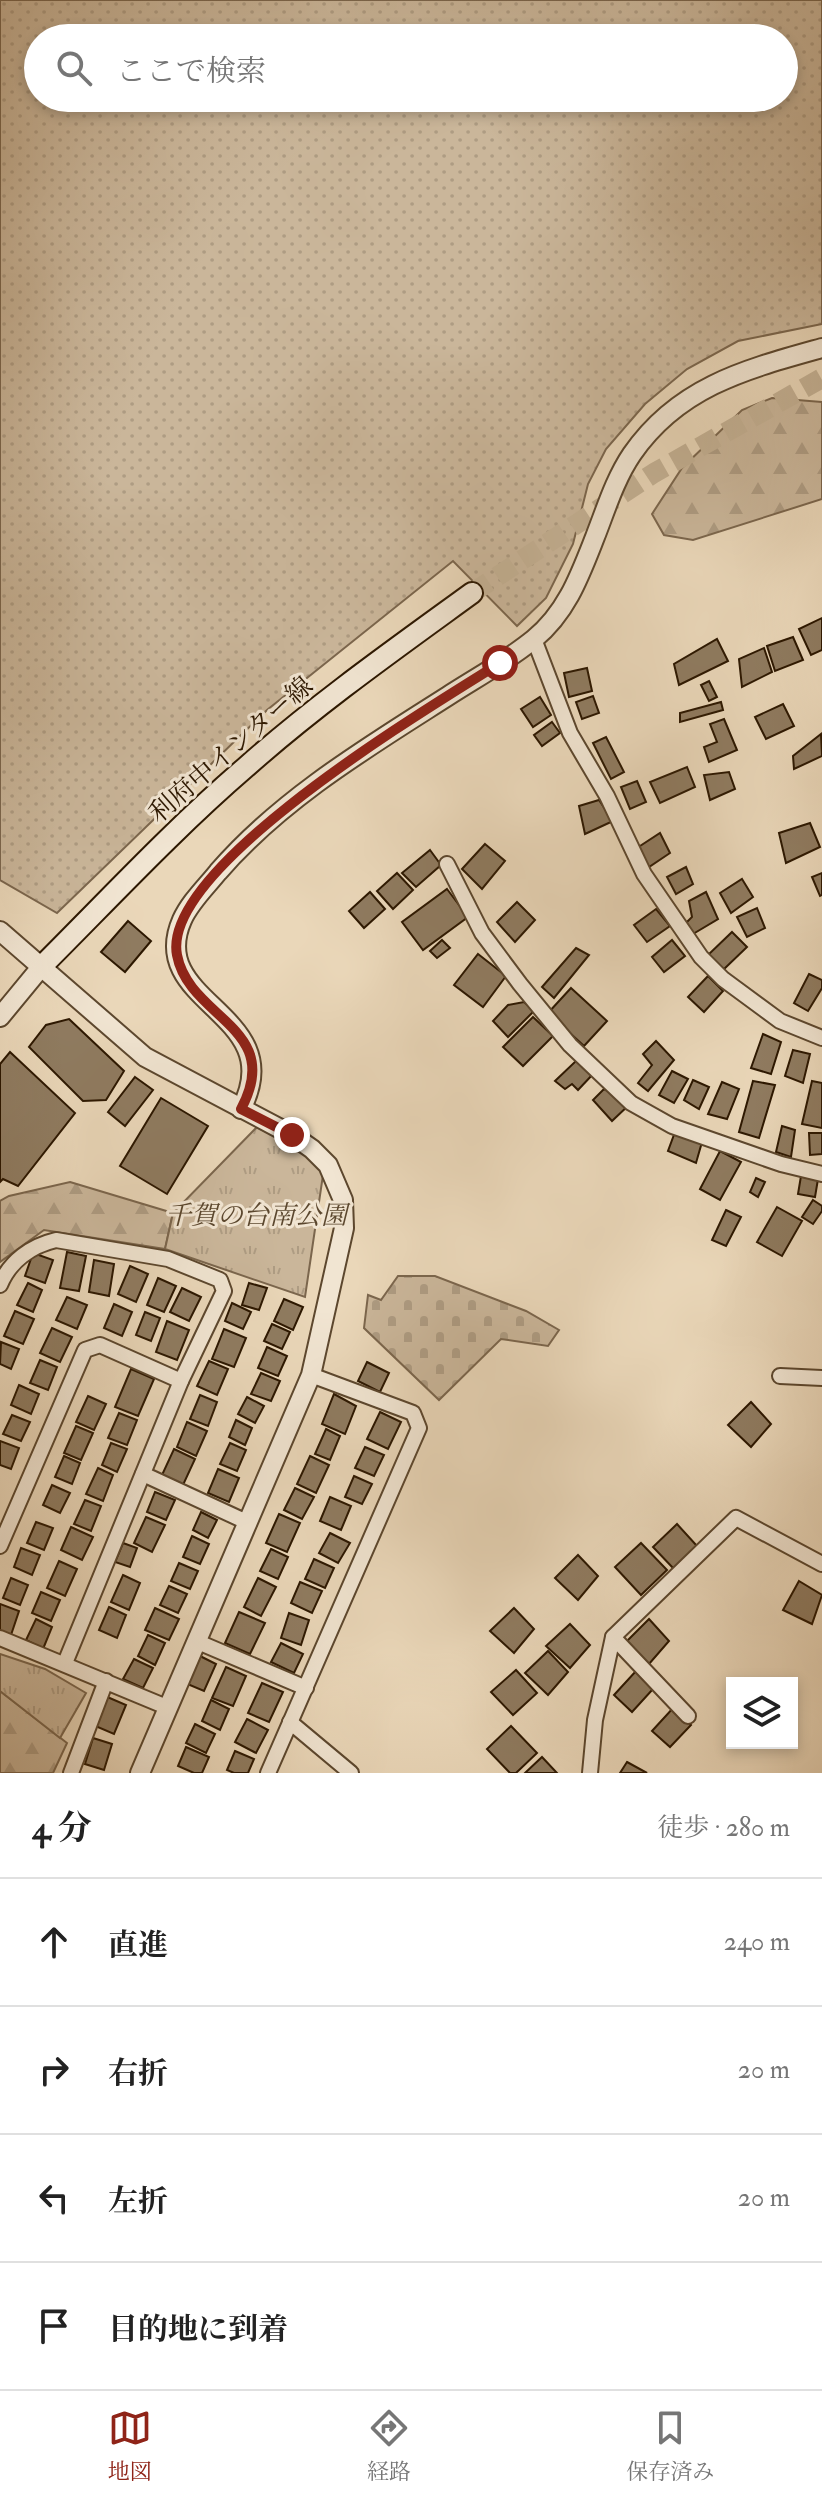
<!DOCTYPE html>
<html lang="ja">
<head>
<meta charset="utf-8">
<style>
	body { margin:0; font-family:"IM FELL Double Pica","Noto Serif JP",serif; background:#f6f6f6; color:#222 }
	.controls { position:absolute; right:24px; bottom:24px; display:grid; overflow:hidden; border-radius:0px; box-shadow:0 4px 12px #0003 }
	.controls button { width:72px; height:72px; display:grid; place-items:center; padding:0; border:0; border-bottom:2px solid #e0e0e0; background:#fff; color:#222; font:40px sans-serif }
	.stop { position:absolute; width:24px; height:24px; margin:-18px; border:6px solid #8f2418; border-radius:50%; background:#fff }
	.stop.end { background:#8f2418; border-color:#fff; box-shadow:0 2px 8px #0008 }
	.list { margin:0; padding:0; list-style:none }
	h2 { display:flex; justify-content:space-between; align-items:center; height:104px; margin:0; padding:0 32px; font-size:34px }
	h2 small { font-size:26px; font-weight:400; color:#767676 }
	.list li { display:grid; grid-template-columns:52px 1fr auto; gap:24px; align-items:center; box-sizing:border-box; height:128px; padding:0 32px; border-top:2px solid #e0e0e0 }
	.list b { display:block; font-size:30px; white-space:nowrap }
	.list em { font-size:26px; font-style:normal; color:#767676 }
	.icon { flex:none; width:44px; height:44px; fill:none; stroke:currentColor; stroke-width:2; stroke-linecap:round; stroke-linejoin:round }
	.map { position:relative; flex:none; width:822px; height:1773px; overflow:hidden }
	.search { position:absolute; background:#fff; box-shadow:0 4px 12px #0003; left:24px; right:24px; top:24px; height:88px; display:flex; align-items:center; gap:20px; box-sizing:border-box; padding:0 28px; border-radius:44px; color:#767676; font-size:30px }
	.sheet { height:616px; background:#fff }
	nav { display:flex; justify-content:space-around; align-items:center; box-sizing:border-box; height:112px; border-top:2px solid #e0e0e0; background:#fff; font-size:22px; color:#767676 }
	nav a { display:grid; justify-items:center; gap:4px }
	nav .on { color:#8f2418 }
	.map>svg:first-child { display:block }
</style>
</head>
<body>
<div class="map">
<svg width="822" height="1773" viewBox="0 0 822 1773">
	<defs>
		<pattern id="grass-dots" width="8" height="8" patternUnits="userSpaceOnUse" patternTransform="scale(2)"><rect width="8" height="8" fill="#cab69a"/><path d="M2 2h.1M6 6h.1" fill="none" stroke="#ae9c83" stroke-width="1.8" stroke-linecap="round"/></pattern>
		<pattern id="forest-firs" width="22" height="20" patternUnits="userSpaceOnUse" patternTransform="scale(2)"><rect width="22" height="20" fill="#cab69a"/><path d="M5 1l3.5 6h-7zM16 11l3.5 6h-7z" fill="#ae9c83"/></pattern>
		<pattern id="cemetery-stones" width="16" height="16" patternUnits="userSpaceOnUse" patternTransform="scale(2)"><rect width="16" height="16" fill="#cab69a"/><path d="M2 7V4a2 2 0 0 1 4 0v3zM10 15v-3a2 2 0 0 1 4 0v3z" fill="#ae9c83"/></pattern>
		<pattern id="park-tufts" width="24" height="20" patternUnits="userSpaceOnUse" patternTransform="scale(2)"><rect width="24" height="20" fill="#cab69a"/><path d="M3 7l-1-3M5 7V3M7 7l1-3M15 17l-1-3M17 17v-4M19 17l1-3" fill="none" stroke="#ae9c83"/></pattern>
	</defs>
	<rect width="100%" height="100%" fill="#ead7b9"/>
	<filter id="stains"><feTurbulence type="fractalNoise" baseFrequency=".0025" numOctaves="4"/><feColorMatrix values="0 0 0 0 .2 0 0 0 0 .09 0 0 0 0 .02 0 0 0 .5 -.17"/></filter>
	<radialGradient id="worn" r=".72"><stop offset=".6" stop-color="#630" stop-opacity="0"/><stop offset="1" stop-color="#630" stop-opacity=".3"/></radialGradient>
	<path fill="url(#grass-dots)" stroke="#7b664d" stroke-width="2" fill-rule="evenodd" d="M0 0H822V324L738 341 687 369 645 404 606 449 588 484 573 544 546 598 517 626 453 561 267 710 57 913 0 880ZM38 38H784V98H38Z"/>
	<g fill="url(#forest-firs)" stroke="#7b664d" stroke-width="2">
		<polygon points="772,398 822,402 822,499 693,540 664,535 652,514 682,468 742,410"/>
		<polygon points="70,1182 173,1213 165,1249 44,1230 0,1262 0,1201 9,1196"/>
		<polygon points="0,1691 67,1743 53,1773 0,1773"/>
	</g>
	<polygon fill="url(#cemetery-stones)" stroke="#7b664d" stroke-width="2" points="398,1276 435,1276 526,1311 559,1330 548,1346 501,1339 439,1400 364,1328 368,1295 381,1300"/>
	<g fill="url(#park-tufts)" stroke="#7b664d" stroke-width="2">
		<polygon points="257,1127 311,1156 323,1175 305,1297 165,1249 173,1213"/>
		<polygon points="0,1654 45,1669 86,1693 60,1738 0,1691"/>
	</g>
	<g fill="#8f7b60" stroke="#2c1700" stroke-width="2">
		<polygon points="822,618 822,650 811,655 799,629"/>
		<polygon points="793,637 803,660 775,671 767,646"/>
		<polygon points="717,639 728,661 679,685 674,664"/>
		<polygon points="764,648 772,672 742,687 739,659"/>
		<polygon points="587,668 592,691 569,697 564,673"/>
		<polygon points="709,681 717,697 709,701 701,685"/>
		<polygon points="593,696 599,713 582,719 576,702"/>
		<polygon points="540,697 551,715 533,727 521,709"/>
		<polygon points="721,702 723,710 680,722 680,713"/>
		<polygon points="783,704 794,726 766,739 755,717"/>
		<polygon points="724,719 737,750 709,762 704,747 717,742 710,724"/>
		<polygon points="552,722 560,733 542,746 534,735"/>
		<polygon points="821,734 822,756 794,769 793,756"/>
		<polygon points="606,737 624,772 611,779 593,743"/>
		<polygon points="687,767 695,787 660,803 650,782"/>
		<polygon points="729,772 735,789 710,800 704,775"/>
		<polygon points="637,781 646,802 630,809 621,787"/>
		<polygon points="599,800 613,821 585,834 579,806"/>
		<polygon points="810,823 820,847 786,863 779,833"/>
		<polygon points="660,833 670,853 649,867 637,848"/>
		<polygon points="485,844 505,861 482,889 462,869"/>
		<polygon points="430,850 441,865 416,887 402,873"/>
		<polygon points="686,867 693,884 676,894 667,877"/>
		<polygon points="397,873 413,890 393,909 377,891"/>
		<polygon points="822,873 822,895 820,896 812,877"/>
		<polygon points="742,879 753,897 731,913 720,893"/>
		<polygon points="447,889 468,917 423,950 402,922"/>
		<polygon points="370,892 385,909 364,928 349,911"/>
		<polygon points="706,892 718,919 693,934 686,923 692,917 689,901"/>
		<polygon points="517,902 535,920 515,942 497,922"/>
		<polygon points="757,908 765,928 747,937 737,917"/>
		<polygon points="656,909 670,926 647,942 634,925"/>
		<polygon points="128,921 151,941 125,972 101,952"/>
		<polygon points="732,932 747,947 722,971 708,955"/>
		<polygon points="442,940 450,948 437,958 430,951"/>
		<polygon points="672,940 685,956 664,972 652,957"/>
		<polygon points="576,948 589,955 554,998 542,987"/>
		<polygon points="478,954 506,976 483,1007 454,985"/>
		<polygon points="809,974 822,980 822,988 808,1011 794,1003"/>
		<polygon points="708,976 723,991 704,1012 688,997"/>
		<polygon points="571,988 607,1021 584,1046 548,1013"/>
		<polygon points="524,1002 534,1011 508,1037 493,1021 508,1005"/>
		<polygon points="533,1017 553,1036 523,1066 503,1047"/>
		<polygon points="69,1019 124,1071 106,1100 83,1101 29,1047 46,1025"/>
		<polygon points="763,1034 781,1042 771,1074 751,1068"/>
		<polygon points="656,1041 674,1060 648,1091 638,1083 652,1065 643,1054"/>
		<polygon points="793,1050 810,1054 803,1083 785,1076"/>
		<polygon points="10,1052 75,1113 18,1186 3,1179 0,1182 0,1064"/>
		<polygon points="578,1059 594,1073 578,1090 572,1084 565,1089 555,1081"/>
		<polygon points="672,1071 688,1079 674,1103 659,1095"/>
		<polygon points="135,1077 153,1090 125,1126 108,1112"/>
		<polygon points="693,1080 709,1087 699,1109 684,1100"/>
		<polygon points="753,1081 775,1085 759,1138 739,1132"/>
		<polygon points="812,1081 822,1083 822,1128 802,1124"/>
		<polygon points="722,1082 739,1089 727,1119 708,1114"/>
		<polygon points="604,1089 631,1103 612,1121 593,1100"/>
		<polygon points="161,1098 208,1126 167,1194 120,1166"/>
		<polygon points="782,1126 795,1130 791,1157 776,1152"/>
		<polygon points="675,1132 702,1142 696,1163 668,1151"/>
		<polygon points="809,1133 822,1133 822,1154 810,1155"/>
		<polygon points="720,1151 741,1162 720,1200 700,1189"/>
		<polygon points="801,1176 818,1179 815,1197 798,1194"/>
		<polygon points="756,1178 765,1182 758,1197 750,1192"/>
		<polygon points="813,1200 822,1206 822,1211 813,1224 802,1217"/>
		<polygon points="777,1207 802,1221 782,1256 757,1242"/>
		<polygon points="726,1210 741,1217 726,1246 712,1240"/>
		<polygon points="67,1252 86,1256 79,1291 60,1288"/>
		<polygon points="33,1253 53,1260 45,1283 25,1276"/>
		<polygon points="94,1260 114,1264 109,1296 89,1292"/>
		<polygon points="130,1266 148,1274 136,1302 118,1294"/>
		<polygon points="158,1278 176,1286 164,1312 147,1305"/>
		<polygon points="28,1283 42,1290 33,1312 17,1305"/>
		<polygon points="249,1283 267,1288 259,1310 242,1305"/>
		<polygon points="182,1288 201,1297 189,1321 170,1312"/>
		<polygon points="67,1297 87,1305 77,1329 56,1320"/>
		<polygon points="284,1299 303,1307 293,1330 274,1321"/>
		<polygon points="232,1303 251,1312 243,1329 225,1321"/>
		<polygon points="114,1304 132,1312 122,1336 104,1328"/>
		<polygon points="15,1311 34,1319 23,1344 4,1336"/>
		<polygon points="145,1312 160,1318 151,1341 136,1335"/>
		<polygon points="167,1321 189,1330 177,1360 156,1352"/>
		<polygon points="272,1324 290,1332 282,1349 264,1341"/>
		<polygon points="52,1328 72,1337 60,1362 40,1353"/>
		<polygon points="224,1329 246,1338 234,1367 212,1359"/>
		<polygon points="1,1342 19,1349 11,1369 0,1364"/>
		<polygon points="267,1347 287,1356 278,1376 258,1368"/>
		<polygon points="40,1360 57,1367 48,1390 30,1383"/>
		<polygon points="209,1361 228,1369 217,1395 197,1386"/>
		<polygon points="367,1362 389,1373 380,1392 358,1381"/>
		<polygon points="131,1369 154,1379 138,1416 115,1407"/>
		<polygon points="261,1373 280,1381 271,1401 251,1394"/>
		<polygon points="19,1385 39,1394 31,1414 11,1405"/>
		<polygon points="334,1394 356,1406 345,1434 322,1424"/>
		<polygon points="200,1395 217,1402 208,1426 190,1419"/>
		<polygon points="88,1396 106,1404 94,1430 76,1422"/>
		<polygon points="247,1397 264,1406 255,1423 238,1414"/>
		<polygon points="751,1402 771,1424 751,1447 728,1425"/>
		<polygon points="380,1412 401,1422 388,1449 367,1439"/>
		<polygon points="119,1413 137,1420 127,1445 108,1438"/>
		<polygon points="12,1415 30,1422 21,1441 3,1434"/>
		<polygon points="236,1420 252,1428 245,1445 229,1437"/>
		<polygon points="187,1422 207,1431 196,1456 177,1447"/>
		<polygon points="76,1426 93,1433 81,1460 64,1453"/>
		<polygon points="326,1429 340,1436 330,1460 315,1454"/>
		<polygon points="0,1441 19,1448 11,1469 0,1465"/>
		<polygon points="111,1443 127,1449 117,1472 102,1465"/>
		<polygon points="230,1443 246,1450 237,1471 220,1464"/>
		<polygon points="365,1447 384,1455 374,1476 355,1468"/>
		<polygon points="174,1449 195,1459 183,1485 162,1475"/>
		<polygon points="64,1456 80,1463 72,1484 55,1477"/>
		<polygon points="310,1456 329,1465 316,1493 297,1484"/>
		<polygon points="98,1468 113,1475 103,1501 86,1494"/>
		<polygon points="218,1469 239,1478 229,1502 208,1493"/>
		<polygon points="354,1476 372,1484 362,1504 345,1497"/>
		<polygon points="52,1485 70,1493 60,1513 43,1505"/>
		<polygon points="295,1488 314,1497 302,1519 284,1510"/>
		<polygon points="155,1492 175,1500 166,1520 147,1512"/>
		<polygon points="330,1497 351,1506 341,1530 320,1521"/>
		<polygon points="85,1500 101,1506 91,1531 74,1524"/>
		<polygon points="201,1512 217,1520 208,1538 193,1530"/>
		<polygon points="279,1514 300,1523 287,1552 266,1543"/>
		<polygon points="146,1517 165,1525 152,1552 134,1543"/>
		<polygon points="36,1522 53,1528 44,1550 27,1543"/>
		<polygon points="677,1524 697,1546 674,1569 653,1547"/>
		<polygon points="71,1527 93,1537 82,1560 61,1550"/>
		<polygon points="330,1533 350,1543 338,1563 319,1553"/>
		<polygon points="192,1536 209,1544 200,1564 183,1557"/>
		<polygon points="123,1543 137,1548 130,1567 115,1562"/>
		<polygon points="641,1543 667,1570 641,1595 615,1567"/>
		<polygon points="21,1548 40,1555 32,1575 14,1567"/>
		<polygon points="271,1549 288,1557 278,1579 260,1571"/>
		<polygon points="578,1555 598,1576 578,1600 555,1578"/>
		<polygon points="314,1559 334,1568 325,1588 305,1579"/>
		<polygon points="59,1561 77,1569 65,1596 47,1588"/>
		<polygon points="179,1563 198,1571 190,1589 171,1581"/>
		<polygon points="123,1575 140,1583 129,1610 111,1602"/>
		<polygon points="11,1578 28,1585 20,1605 3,1598"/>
		<polygon points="258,1578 276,1587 261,1616 244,1607"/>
		<polygon points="799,1581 822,1595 812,1624 783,1610"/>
		<polygon points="300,1582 322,1591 312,1613 291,1603"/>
		<polygon points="169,1586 187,1594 178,1613 160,1605"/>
		<polygon points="41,1592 60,1600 51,1621 32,1613"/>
		<polygon points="0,1604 19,1611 11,1635 0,1631"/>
		<polygon points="109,1607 126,1615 117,1638 99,1630"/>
		<polygon points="155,1608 179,1619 169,1640 145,1630"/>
		<polygon points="514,1608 534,1629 514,1653 490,1631"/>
		<polygon points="239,1612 265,1623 250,1654 225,1643"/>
		<polygon points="289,1613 309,1620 301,1645 281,1638"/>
		<polygon points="36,1619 52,1627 43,1649 26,1640"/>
		<polygon points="649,1619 669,1641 649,1664 626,1642"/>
		<polygon points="570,1624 590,1645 570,1668 546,1646"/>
		<polygon points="148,1635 165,1643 155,1665 138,1656"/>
		<polygon points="281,1643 303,1654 294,1673 271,1662"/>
		<polygon points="548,1651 568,1672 548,1695 525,1673"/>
		<polygon points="198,1655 216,1664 204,1691 185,1683"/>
		<polygon points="134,1659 153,1668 143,1688 123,1679"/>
		<polygon points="226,1667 246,1676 233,1706 212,1698"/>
		<polygon points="516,1670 537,1693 513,1715 491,1692"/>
		<polygon points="636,1671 653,1689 632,1712 614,1695"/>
		<polygon points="262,1683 283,1692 269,1722 248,1713"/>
		<polygon points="105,1696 126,1705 114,1734 93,1725"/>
		<polygon points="211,1700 229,1709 220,1730 202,1721"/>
		<polygon points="674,1707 691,1725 670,1747 652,1731"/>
		<polygon points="247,1719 268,1730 256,1753 235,1742"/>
		<polygon points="195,1724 215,1734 206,1753 186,1743"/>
		<polygon points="511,1726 537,1753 516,1773 510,1773 487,1749"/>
		<polygon points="93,1738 112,1744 104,1770 85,1764"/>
		<polygon points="186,1747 209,1757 202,1773 194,1773 178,1766"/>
		<polygon points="235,1751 254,1759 248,1773 234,1773 227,1770"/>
		<polygon points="542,1757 557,1773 525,1773"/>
		<polygon points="627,1762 647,1773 620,1773"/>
	</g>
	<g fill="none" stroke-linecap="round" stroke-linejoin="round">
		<polyline stroke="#c4b194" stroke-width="20" stroke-dasharray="20 10" stroke-linecap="butt" points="472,593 654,473 822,378"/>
		<defs>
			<g id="minor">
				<polyline points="534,639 570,733 607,796 644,874 701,957 723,979 780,1021 822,1038"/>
				<polyline points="447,864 482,933 520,984 570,1045 631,1103 672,1126 781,1164 822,1174"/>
				<path d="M0 1285C10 1261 31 1246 56 1240L168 1259 220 1280 224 1291 181 1381 65 1663"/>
				<polyline points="780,1376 822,1378"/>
				<polyline points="143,1474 249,1523"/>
				<polyline points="0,1546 85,1350 100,1345 181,1381"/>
				<polyline points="613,1637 688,1716"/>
				<polyline points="0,1638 169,1708"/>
				<polyline points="198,1642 306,1688"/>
				<polyline points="290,1722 351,1773"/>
				<polyline points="71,1773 106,1681"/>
				<polyline points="268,1773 419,1428 413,1413 311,1375"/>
				<polyline points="590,1773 595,1720 613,1637 736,1518 822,1564"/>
			</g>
			<g id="tertiary">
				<polyline points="0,931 145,1057 292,1135 312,1149 328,1165 343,1200 344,1228 311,1375 140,1773"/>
				<polyline points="0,1017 42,966"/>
				<path d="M241 1109C291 1013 145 1004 182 920 190 902 206 887 218 872 281 799 368 747 448 696 476 678 507 661 534 639 567 612 580 575 595 537 606 509 615 479 632 454 679 386 747 369 822 348"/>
			</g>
			<path id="secondary" d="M42 966C109 899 174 829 246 767 317 704 395 649 472 593"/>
		</defs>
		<use href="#minor" stroke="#5c472e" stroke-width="18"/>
		<use href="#tertiary" stroke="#5c472e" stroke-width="22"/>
		<use href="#secondary" stroke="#2c1700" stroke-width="24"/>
		<use href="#minor" stroke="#f1e5d2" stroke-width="14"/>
		<use href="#tertiary" stroke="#f1e5d2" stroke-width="18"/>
		<use href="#secondary" stroke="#f1e5d2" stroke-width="20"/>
	</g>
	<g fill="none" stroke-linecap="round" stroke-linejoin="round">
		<path stroke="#8f2418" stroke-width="10" d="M292 1135 241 1109C285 1027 189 1019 177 955 160 867 432 706 500 663"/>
	</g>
	<g text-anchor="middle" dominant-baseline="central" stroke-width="6" stroke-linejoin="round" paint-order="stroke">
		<g font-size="26" fill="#2c1700" stroke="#f1e5d2">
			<text transform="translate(231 750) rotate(-41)">利府中インター線</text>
		</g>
		<g font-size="26" font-style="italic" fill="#5b472e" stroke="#f1e5d2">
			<text x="256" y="1216">千賀の台南公園</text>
		</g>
	</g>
	<rect width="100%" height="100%" filter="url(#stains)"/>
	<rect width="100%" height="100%" fill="url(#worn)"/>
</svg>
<div class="controls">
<button><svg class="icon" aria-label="layers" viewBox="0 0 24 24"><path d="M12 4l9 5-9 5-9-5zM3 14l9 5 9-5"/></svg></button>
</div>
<div class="stop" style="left:500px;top:663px"></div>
<div class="stop end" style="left:292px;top:1135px"></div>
<div class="search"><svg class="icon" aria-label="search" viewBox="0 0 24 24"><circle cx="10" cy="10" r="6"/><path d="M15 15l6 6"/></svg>ここで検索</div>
</div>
<section class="sheet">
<h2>4 分<small>徒歩 · 280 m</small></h2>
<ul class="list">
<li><svg class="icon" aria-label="ahead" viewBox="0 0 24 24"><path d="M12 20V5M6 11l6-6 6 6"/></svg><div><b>直進</b></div><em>240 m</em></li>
<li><svg class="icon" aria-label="right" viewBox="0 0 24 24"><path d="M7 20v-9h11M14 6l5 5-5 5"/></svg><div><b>右折</b></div><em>20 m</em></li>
<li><svg class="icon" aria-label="left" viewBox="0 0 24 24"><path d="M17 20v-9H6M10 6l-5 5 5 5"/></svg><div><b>左折</b></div><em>20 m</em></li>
<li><svg class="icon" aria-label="arrive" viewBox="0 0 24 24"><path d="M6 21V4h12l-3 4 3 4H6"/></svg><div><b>目的地に到着</b></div></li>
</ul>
</section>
<nav>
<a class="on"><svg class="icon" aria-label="map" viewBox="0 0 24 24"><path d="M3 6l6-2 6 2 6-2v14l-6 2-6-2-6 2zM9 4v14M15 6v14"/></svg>地図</a>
<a><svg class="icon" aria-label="directions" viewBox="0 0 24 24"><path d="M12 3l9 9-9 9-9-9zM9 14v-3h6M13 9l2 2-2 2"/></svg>経路</a>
<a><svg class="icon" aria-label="saved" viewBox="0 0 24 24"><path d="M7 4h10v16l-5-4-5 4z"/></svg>保存済み</a>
</nav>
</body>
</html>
